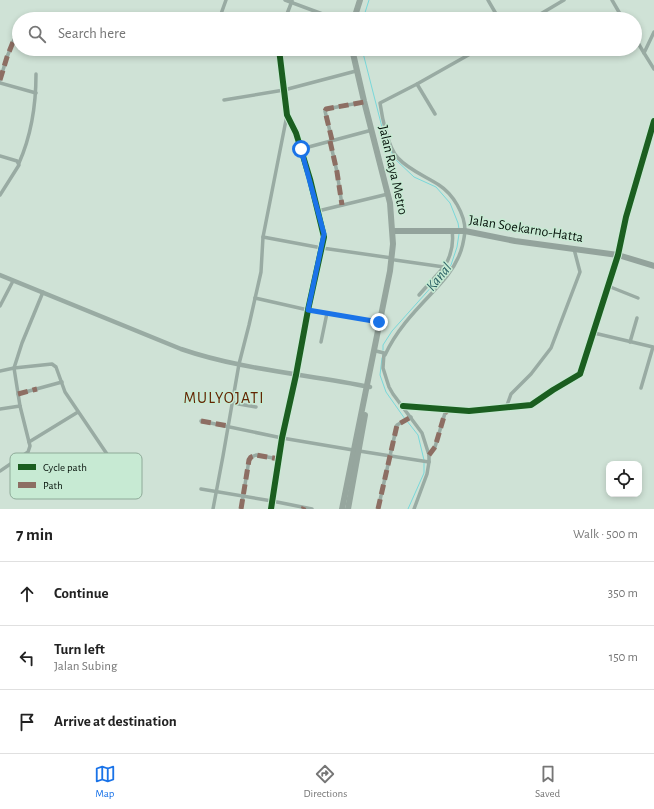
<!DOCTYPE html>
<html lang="en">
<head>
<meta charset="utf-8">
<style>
	body { margin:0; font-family:"Alegreya Sans",sans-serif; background:#f6f6f6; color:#222 }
	.controls { position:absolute; right:12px; bottom:12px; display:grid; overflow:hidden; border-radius:8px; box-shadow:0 2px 6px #0003 }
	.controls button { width:36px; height:36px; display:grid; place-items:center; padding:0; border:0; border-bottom:1px solid #e0e0e0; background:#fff; color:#222; font:20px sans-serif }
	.stop { position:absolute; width:12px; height:12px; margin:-9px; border:3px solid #1a73e8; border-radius:50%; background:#fff }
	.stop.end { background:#1a73e8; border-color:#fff; box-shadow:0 1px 4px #0008 }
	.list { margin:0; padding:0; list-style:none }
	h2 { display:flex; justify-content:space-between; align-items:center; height:52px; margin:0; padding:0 16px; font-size:17px }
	h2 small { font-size:13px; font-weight:400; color:#767676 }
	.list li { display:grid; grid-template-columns:26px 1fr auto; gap:12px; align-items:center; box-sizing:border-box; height:64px; padding:0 16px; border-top:1px solid #e0e0e0 }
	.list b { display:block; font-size:15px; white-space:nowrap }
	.list p { margin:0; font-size:13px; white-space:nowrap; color:#767676 }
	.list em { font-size:13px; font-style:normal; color:#767676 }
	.icon { flex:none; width:22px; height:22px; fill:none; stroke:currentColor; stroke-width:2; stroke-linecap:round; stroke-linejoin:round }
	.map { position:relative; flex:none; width:654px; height:509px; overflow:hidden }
	.search { position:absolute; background:#fff; box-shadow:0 2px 6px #0003; left:12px; right:12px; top:12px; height:44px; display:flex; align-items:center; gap:10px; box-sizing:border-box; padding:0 14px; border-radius:22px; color:#767676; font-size:15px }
	.sheet { height:244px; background:#fff }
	nav { display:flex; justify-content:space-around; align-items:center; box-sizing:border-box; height:56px; border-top:1px solid #e0e0e0; background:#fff; font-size:11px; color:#767676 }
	nav a { display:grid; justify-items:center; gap:2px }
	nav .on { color:#1a73e8 }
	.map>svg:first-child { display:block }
</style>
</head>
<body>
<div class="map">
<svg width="654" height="509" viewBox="0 0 654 509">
	<rect width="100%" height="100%" fill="#cfe2d6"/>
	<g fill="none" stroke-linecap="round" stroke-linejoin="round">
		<g stroke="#79d8da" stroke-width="1">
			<polyline points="363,19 369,0"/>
			<polyline points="362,49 385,139 395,159 414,177 436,187 450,203 458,223 459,229"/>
			<polyline points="383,350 383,345 392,331 451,265 457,247 459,234"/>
			<polyline points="382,358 380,375 386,392 405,419"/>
			<polyline points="407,421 418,435 424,460"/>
			<polyline points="408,509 424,473 424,463"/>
		</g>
		<g stroke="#99aba3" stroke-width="3.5">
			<polyline points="226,0 221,14 233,19"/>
			<polyline points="285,0 336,19"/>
			<polyline points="488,0 499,19"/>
			<polyline points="612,0 623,19"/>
			<polyline points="285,19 292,1"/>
			<polyline points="532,19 564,0"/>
			<polyline points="654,32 644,53 654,69"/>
			<polyline points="635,38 644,53"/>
			<polyline points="0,80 7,57 15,37"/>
			<polyline points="0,83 36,93"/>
			<polyline points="417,84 479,49"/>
			<polyline points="224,100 284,90 356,71"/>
			<polyline points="332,140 325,111 326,109 364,102"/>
			<polyline points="330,141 337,172 342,205"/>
			<polyline points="301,149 372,130"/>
			<polyline points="0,156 17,161 19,165 0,195"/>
			<path d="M19 163C31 136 36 104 36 74"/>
			<polyline points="318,211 388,194"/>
			<polyline points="263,237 322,248 392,258"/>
			<path d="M395 260 444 267C452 255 454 244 452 230"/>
			<polyline points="608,286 638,298"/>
			<polyline points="419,295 444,267"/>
			<polyline points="255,298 308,310 379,322"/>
			<polyline points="0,306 13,281"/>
			<polyline points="594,333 653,347 641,388"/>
			<polyline points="321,342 327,313"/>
			<polyline points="630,342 637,318"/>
			<polyline points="376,351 384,353 383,368 389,387 393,394 422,433 429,455 429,462 427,474 414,509"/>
			<path d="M385 355C396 331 413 313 431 294 441 283 452 272 458 258 462 250 464 240 465 231 465 214 453 194 439 185 425 176 409 170 398 158 388 148 382 117 380 103L417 84 435 114"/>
			<polyline points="0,371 14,368 52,364 56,367 65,392 111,460 111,463 109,465 61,496"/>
			<polyline points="18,394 62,382"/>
			<polyline points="233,403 256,407"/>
			<polyline points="403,406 469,411 531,405 553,390 580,374 618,255 626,217 654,121"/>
			<polyline points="506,408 511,394 531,374 551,348 580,272 574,249"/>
			<polyline points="0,409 20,406"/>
			<polyline points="201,421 282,438 359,451 429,462"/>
			<polyline points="29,442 78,412"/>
			<polyline points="429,455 435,447 445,413 449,409"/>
			<polyline points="0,471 28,452 30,446 20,406 14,368 22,343 43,292"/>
			<polyline points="201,489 272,501 312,509"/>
			<polyline points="213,509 223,456 239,364 249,325 261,272 263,237 287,115"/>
			<polyline points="241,509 249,460 251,457 256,455 279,459"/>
			<polyline points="271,509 282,438 296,375 308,310 324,237 310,179 296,133 287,115 279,49"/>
			<polyline points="378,509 397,425 411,417"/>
		</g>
		<path stroke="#99aba3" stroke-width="4.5" d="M0 275 181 349C242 370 307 374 370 387"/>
		<polyline stroke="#93a39c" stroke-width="6" points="393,231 465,231 515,241 618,255 654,266"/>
		<g stroke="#96a69e" stroke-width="6">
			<polyline points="354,19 360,0"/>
			<polyline points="342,509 390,271 393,244 390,203 364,101 352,49"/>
			<polyline points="348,509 365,415"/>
		</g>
		<g stroke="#8d6e63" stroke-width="5" stroke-dasharray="10 5" stroke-linecap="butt">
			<polyline points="0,80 7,57 15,37"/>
			<polyline points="332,140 325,111 326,109 364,102"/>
			<polyline points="330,141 337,172 342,205"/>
			<polyline points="18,394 37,389"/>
			<polyline points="201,421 228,426"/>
			<polyline points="429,455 435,447 445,413 449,409"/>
			<polyline points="241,509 249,460 251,457 256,455 279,459"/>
			<polyline points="303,509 304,507"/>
			<polyline points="378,509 397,425 411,417"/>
		</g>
		<defs>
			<g id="cycleway">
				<polyline points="403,406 469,411 531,405 553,390 580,374 618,255 626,217 654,121"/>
				<polyline points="271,509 282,438 296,375 308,310 324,237 310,179 296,133 287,115 279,49"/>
			</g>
		</defs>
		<use href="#cycleway" stroke="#c7ead3" stroke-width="8"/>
		<use href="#cycleway" stroke="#1b5e20" stroke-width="6"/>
	</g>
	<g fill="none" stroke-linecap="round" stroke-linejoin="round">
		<polyline stroke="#1a73e8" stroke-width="5" points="301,149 324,234 308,310 379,322"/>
	</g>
	<g text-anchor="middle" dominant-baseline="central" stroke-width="3" stroke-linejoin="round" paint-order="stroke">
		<g font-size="14" fill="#08140d" stroke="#c7ead3">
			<text transform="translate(393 170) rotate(77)">Jalan Raya Metro</text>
			<text transform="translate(526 229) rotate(9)">Jalan Soekarno-Hatta</text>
		</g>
		<g font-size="15" font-style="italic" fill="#2b6064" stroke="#c7ead3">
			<text transform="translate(439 277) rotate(-51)">Kanal</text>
		</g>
		<g font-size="16" letter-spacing="1" fill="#632401" stroke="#c7ead3">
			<text x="224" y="398">MULYOJATI</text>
		</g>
	</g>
	<rect x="10" y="453" width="132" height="46" rx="6" fill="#c7ead3" stroke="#8eaa98" stroke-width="1"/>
	<rect x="18" y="464" width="18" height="6" fill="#1b5e20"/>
	<rect x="18" y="482" width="18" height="6" fill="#8d6e63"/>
	<g font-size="11" fill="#08140d">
		<text x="43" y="471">Cycle path</text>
		<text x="43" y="489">Path</text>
	</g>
</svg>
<div class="controls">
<button><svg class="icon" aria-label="locate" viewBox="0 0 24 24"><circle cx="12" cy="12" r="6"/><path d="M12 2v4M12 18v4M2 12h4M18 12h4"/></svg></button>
</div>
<div class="stop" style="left:301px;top:149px"></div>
<div class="stop end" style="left:379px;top:322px"></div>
<div class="search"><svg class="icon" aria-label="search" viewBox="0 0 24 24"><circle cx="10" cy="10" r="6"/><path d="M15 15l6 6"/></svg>Search here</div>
</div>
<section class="sheet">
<h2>7 min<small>Walk · 500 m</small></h2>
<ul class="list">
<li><svg class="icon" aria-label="ahead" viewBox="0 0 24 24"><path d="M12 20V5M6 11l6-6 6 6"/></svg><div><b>Continue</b></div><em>350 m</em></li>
<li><svg class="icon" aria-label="left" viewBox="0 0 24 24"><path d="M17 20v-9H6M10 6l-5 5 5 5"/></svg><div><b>Turn left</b><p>Jalan Subing</p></div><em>150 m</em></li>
<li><svg class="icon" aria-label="arrive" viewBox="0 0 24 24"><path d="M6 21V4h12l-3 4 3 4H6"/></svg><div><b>Arrive at destination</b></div></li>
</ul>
</section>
<nav>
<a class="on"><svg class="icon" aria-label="map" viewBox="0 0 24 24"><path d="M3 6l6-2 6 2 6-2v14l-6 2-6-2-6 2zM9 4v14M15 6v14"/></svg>Map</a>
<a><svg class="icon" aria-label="directions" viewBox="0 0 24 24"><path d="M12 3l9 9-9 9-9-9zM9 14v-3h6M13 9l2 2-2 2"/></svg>Directions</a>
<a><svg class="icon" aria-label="saved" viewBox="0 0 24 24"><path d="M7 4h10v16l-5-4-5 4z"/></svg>Saved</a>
</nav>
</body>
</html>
